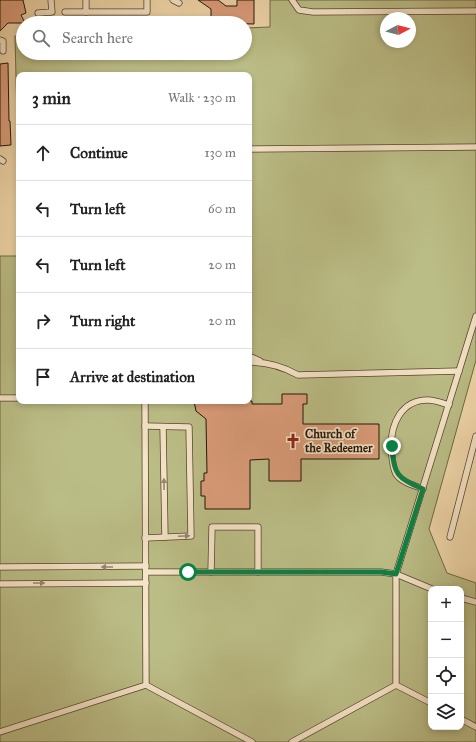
<!DOCTYPE html>
<html lang="en">
<head>
<meta charset="utf-8">
<style>
	body { margin:0; font-family:"IM FELL Great Primer",serif; background:#f6f6f6; color:#222 }
	.controls { position:absolute; right:12px; bottom:12px; display:grid; overflow:hidden; border-radius:8px; box-shadow:0 2px 6px #0003 }
	.controls button { width:36px; height:36px; display:grid; place-items:center; padding:0; border:0; border-bottom:1px solid #e0e0e0; background:#fff; color:#222; font:20px sans-serif }
	.compass { position:absolute; left:380px; top:12px; width:36px; height:36px; border-radius:50%; background:#fff; box-shadow:0 2px 6px #0003; rotate:83deg }
	.stop { position:absolute; width:12px; height:12px; margin:-9px; border:3px solid #0b8043; border-radius:50%; background:#fff }
	.stop.end { background:#0b8043; border-color:#fff; box-shadow:0 1px 4px #0008 }
	.list { margin:0; padding:0; list-style:none }
	h2 { display:flex; justify-content:space-between; align-items:center; height:52px; margin:0; padding:0 16px; font-size:17px }
	h2 small { font-size:13px; font-weight:400; color:#767676 }
	.list li { display:grid; grid-template-columns:26px 1fr auto; gap:12px; align-items:center; box-sizing:border-box; height:56px; padding:0 16px; border-top:1px solid #e0e0e0 }
	.list b { display:block; font-size:15px; white-space:nowrap }
	.list em { font-size:13px; font-style:normal; color:#767676 }
	.icon { flex:none; width:22px; height:22px; fill:none; stroke:currentColor; stroke-width:2; stroke-linecap:round; stroke-linejoin:round }
	.map { position:relative; flex:none; width:476px; height:742px; overflow:hidden }
	.search { position:absolute; background:#fff; box-shadow:0 2px 6px #0003; left:16px; top:16px; width:236px; height:44px; display:flex; align-items:center; gap:10px; box-sizing:border-box; padding:0 14px; border-radius:22px; color:#767676; font-size:15px }
	.panel { position:absolute; background:#fff; box-shadow:0 2px 6px #0003; left:16px; top:72px; width:236px; height:332px; border-radius:8px }
	.map>svg:first-child { display:block }
</style>
</head>
<body>
<div class="map">
<svg width="476" height="742" viewBox="0 0 476 742">
	<rect width="100%" height="100%" fill="#efd6a9"/>
	<filter id="stains"><feTurbulence type="fractalNoise" baseFrequency=".005" numOctaves="4"/><feColorMatrix values="0 0 0 0 .2 0 0 0 0 .09 0 0 0 0 .02 0 0 0 .5 -.17"/></filter>
	<radialGradient id="worn" r=".72"><stop offset=".6" stop-color="#630" stop-opacity="0"/><stop offset="1" stop-color="#630" stop-opacity=".3"/></radialGradient>
	<path fill="#bbbd86" stroke="#6e6848" fill-rule="evenodd" d="M270 0H476V360L429 529 447 573 476 583V742H0V256H19V401H249V75H19V201L15 36H23V53H245V28L270 27ZM386 18H410V42H386ZM431 589H461V727H431Z"/>
	<g fill="#da9c79" stroke="#211409">
		<polygon points="0,0 23,0 26,13 21,15 25,23 8,23 0,31"/>
		<polygon points="198,0 218,0 226,6 237,6 237,0 254,0 254,24 211,23 211,9"/>
		<polygon points="8,63 9,121 10,121 11,145 0,146 0,64"/>
		<polygon points="282,394 307,394 307,404 303,404 303,424 379,424 379,459 301,459 301,481 269,481 269,459 250,460 250,509 205,509 205,496 201,496 201,481 204,481 204,473 207,473 206,419 196,411 194,401 252,401 252,404 282,404"/>
	</g>
	<g fill="none" stroke-linecap="round" stroke-linejoin="round">
		<defs>
			<g id="service">
				<polyline points="173,0 179,3"/>
				<polyline points="292,0 299,10 313,12 476,11"/>
				<polyline points="65,12 147,12 147,0"/>
				<polyline points="86,12 86,0"/>
				<polyline points="38,13 52,12 51,0"/>
				<polyline points="0,40 3,41 3,51"/>
				<polyline points="249,149 476,147"/>
				<polyline points="0,159 3,161"/>
				<polyline points="249,356 260,361"/>
				<path d="M249 362C267 362 282 366 298 375L459 371"/>
				<polyline points="0,398 19,398"/>
				<polyline points="145,426 189,427 191,536 145,538"/>
				<polyline points="163,427 165,537"/>
				<path d="M423 489C414 485 402 483 396 474 392 466 392 455 391 447 391 424 401 400 428 400 435 400 442 403 449 405"/>
				<polyline points="450,537 476,436"/>
				<polyline points="0,567 146,566"/>
				<polyline points="146,572 381,572 396,574 432,589"/>
				<polyline points="211,572 212,527 258,527 258,572"/>
				<polyline points="0,584 146,583"/>
				<polyline points="461,598 476,602"/>
				<polyline points="146,685 252,742"/>
				<polyline points="431,703 396,685 396,574 476,316"/>
				<polyline points="461,719 476,727"/>
				<polyline points="0,732 146,685 145,401"/>
				<polyline points="292,742 396,685"/>
			</g>
		</defs>
		<use href="#service" stroke="#544431" stroke-width="7"/>
		<use href="#service" stroke="#f5e4c7" stroke-width="5.5"/>
	</g>
	<defs><path id="oneway-solid" d="M-6-.8H1V-3.2L6.5 0L1 3.2V.8H-6Z"/></defs>
	<g fill="#968672">
		<use href="#oneway-solid" transform="translate(164 484) rotate(-91)"/>
		<use href="#oneway-solid" transform="translate(184 536) rotate(-3)"/>
		<use href="#oneway-solid" transform="translate(107 567) rotate(180)"/>
		<use href="#oneway-solid" transform="translate(39 583)"/>
	</g>
	<g fill="none" stroke-linecap="round" stroke-linejoin="round">
		<path stroke="#0b8043" stroke-width="5" d="M188 572H381L396 574 423 489C398 479 393 474 392 446"/>
	</g>
	<defs>
		<symbol id="church-bare" viewBox="-9 -9 18 18"><path d="M-1.2-6h2.4v3.5h3.3v2.4h-3.3V6h-2.4V-.1h-3.3v-2.4h3.3Z" fill="#8f2418" stroke="#f5e4c7" stroke-width="2.5" paint-order="stroke"/></symbol>
	</defs>
	<g fill-rule="evenodd">
		<use href="#church-bare" x="282" y="430" width="22" height="22"/>
	</g>
	<g text-anchor="middle" dominant-baseline="central" stroke-width="3.5" stroke-linejoin="round" paint-order="stroke">
		<g font-size="12" font-weight="bold" fill="#211409" stroke="#f5e4c7" text-anchor="start">
			<text x="305" y="434">Church of<tspan x="305" dy="14">the Redeemer</tspan></text>
		</g>
	</g>
	<rect width="100%" height="100%" filter="url(#stains)"/>
	<rect width="100%" height="100%" fill="url(#worn)"/>
</svg>
<div class="controls">
<button>+</button>
<button>−</button>
<button><svg class="icon" aria-label="locate" viewBox="0 0 24 24"><circle cx="12" cy="12" r="6"/><path d="M12 2v4M12 18v4M2 12h4M18 12h4"/></svg></button>
<button><svg class="icon" aria-label="layers" viewBox="0 0 24 24"><path d="M12 4l9 5-9 5-9-5zM3 14l9 5 9-5"/></svg></button>
</div>
<svg class="compass" viewBox="-18 -18 36 36"><path d="M0-13l5 13h-10z" fill="#e53935"/><path d="M0 13l5-13h-10z" fill="#767676"/></svg>
<div class="stop" style="left:188px;top:572px"></div>
<div class="stop end" style="left:392px;top:446px"></div>
<div class="search"><svg class="icon" aria-label="search" viewBox="0 0 24 24"><circle cx="10" cy="10" r="6"/><path d="M15 15l6 6"/></svg>Search here</div>
<section class="panel">
<h2>3 min<small>Walk · 230 m</small></h2>
<ul class="list">
<li><svg class="icon" aria-label="ahead" viewBox="0 0 24 24"><path d="M12 20V5M6 11l6-6 6 6"/></svg><div><b>Continue</b></div><em>130 m</em></li>
<li><svg class="icon" aria-label="left" viewBox="0 0 24 24"><path d="M17 20v-9H6M10 6l-5 5 5 5"/></svg><div><b>Turn left</b></div><em>60 m</em></li>
<li><svg class="icon" aria-label="left" viewBox="0 0 24 24"><path d="M17 20v-9H6M10 6l-5 5 5 5"/></svg><div><b>Turn left</b></div><em>20 m</em></li>
<li><svg class="icon" aria-label="right" viewBox="0 0 24 24"><path d="M7 20v-9h11M14 6l5 5-5 5"/></svg><div><b>Turn right</b></div><em>20 m</em></li>
<li><svg class="icon" aria-label="arrive" viewBox="0 0 24 24"><path d="M6 21V4h12l-3 4 3 4H6"/></svg><div><b>Arrive at destination</b></div></li>
</ul>
</section>
</div>
</body>
</html>
